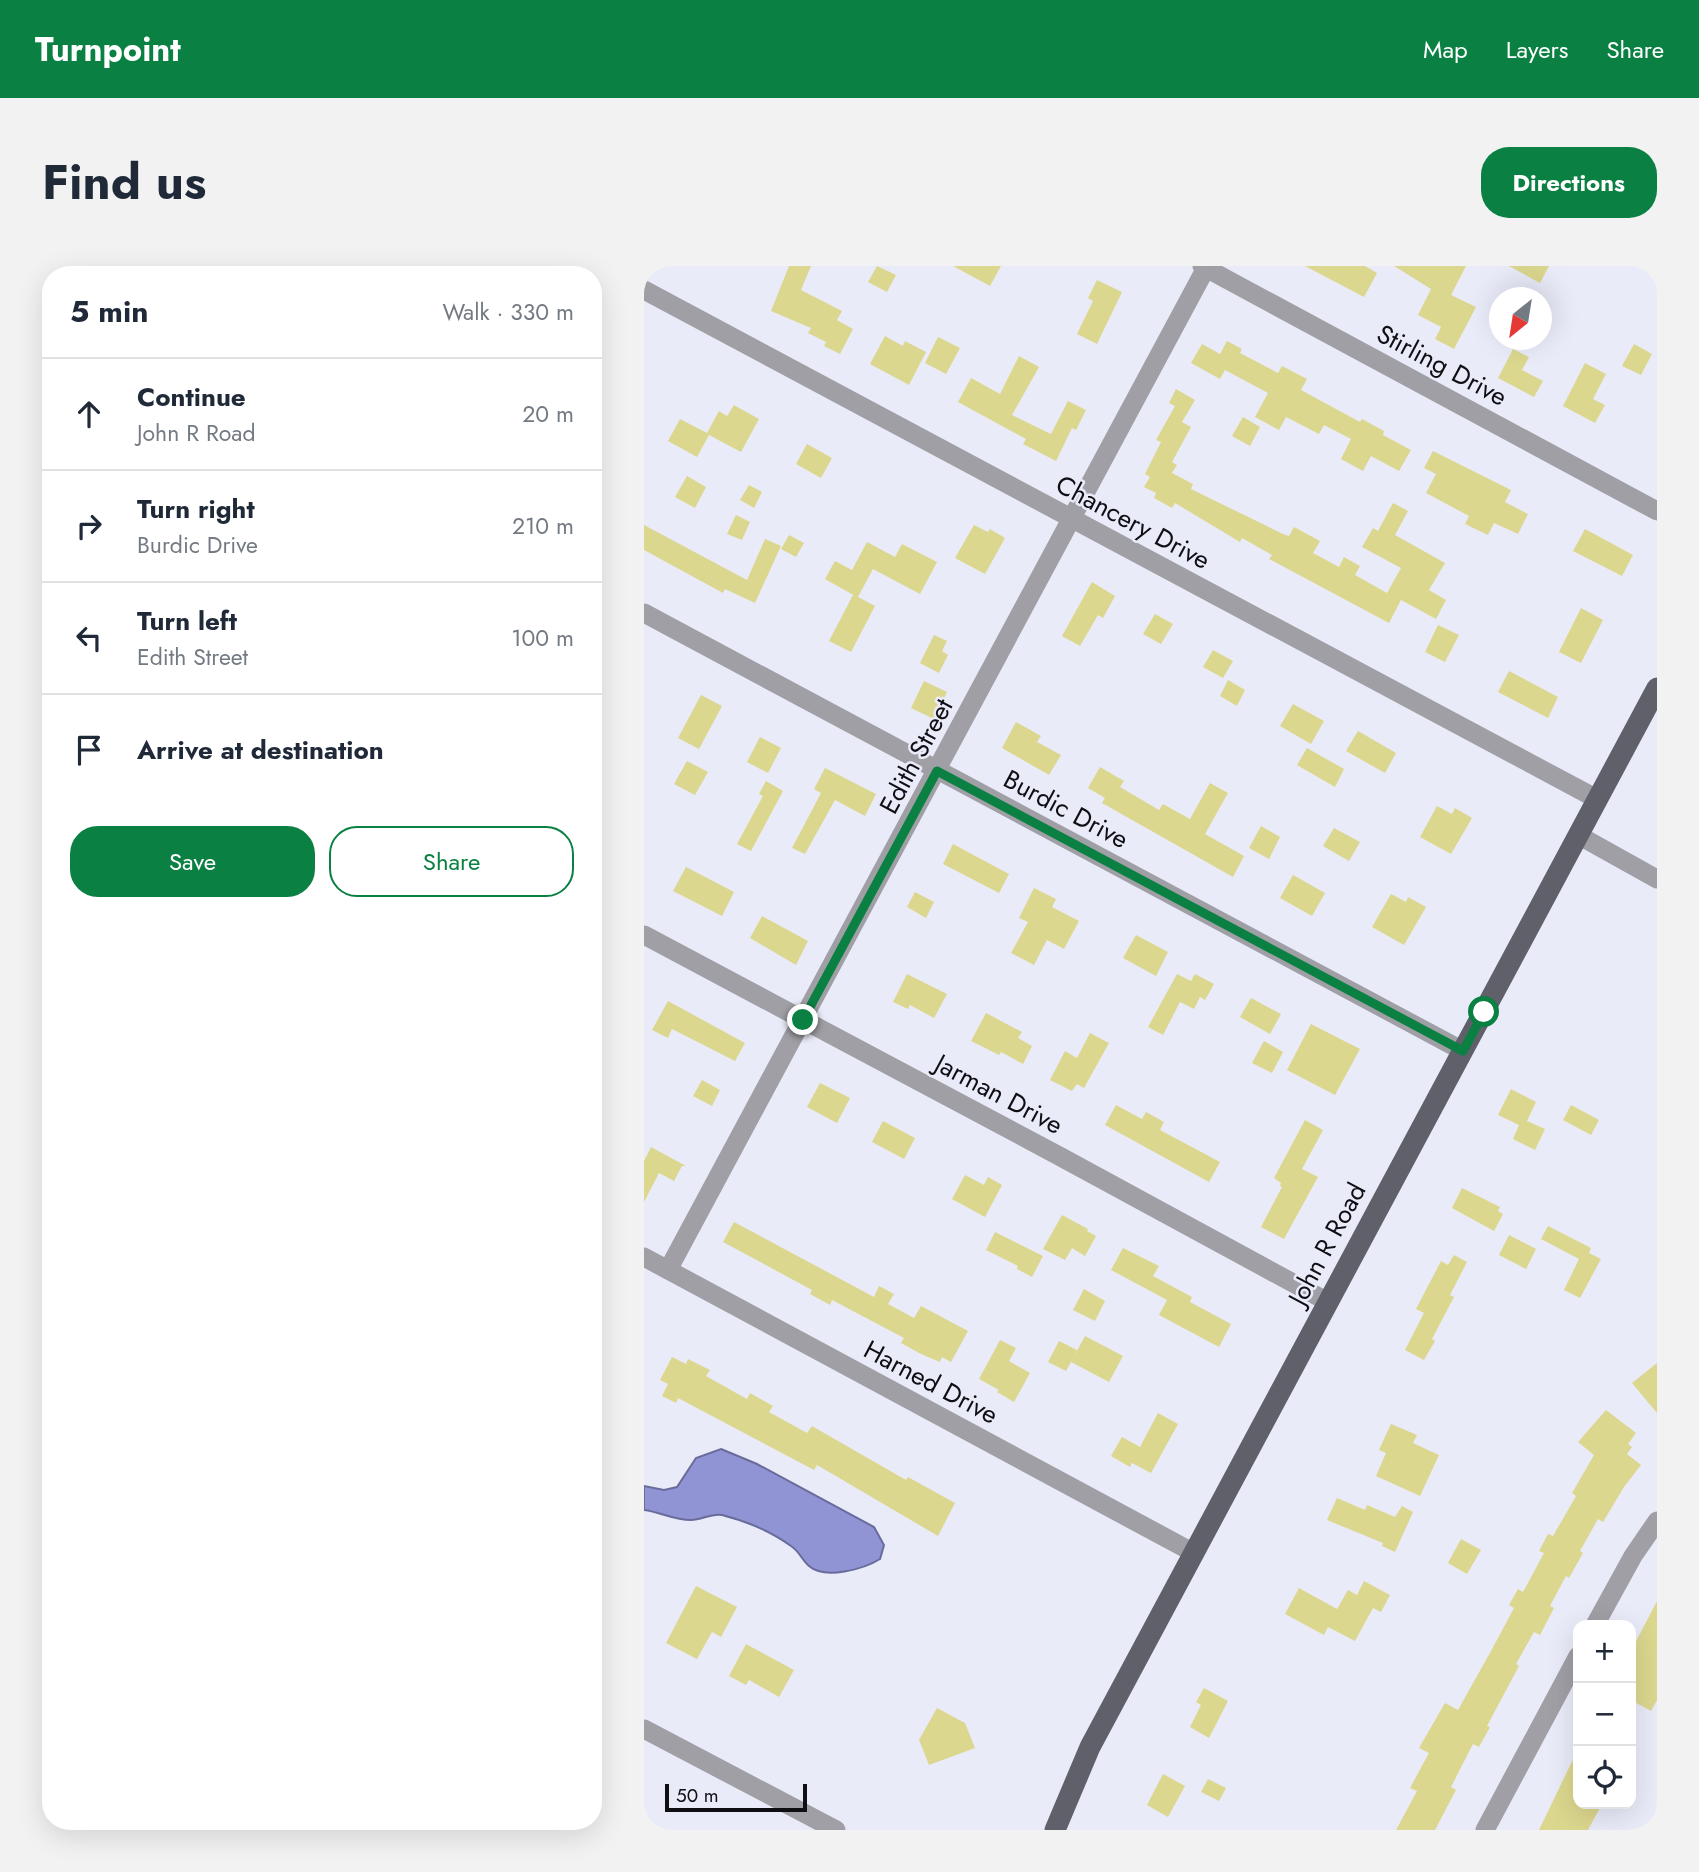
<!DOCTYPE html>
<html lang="en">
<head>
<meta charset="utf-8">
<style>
	body { margin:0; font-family:Jost,sans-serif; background:#f2f2f3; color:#1f2937 }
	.controls { position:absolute; right:21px; bottom:21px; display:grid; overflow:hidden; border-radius:14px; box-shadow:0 7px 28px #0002 }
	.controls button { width:63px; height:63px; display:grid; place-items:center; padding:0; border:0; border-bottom:2px solid #e0e1e3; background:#fff; color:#1f2937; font:35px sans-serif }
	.compass { position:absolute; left:845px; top:21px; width:63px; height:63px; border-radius:50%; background:#fff; box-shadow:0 7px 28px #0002; rotate:210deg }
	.scale { position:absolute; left:21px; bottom:18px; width:142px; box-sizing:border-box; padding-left:7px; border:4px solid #0e0e13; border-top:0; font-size:19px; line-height:24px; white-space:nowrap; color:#0e0e13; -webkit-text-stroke:5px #eaebf9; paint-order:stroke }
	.stop { position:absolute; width:21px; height:21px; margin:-16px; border:5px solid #0b8043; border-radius:50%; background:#fff }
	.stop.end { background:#0b8043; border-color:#fff; box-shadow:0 2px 7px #0008 }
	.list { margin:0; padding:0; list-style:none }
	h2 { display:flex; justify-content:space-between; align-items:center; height:91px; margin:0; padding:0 28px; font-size:30px }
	h2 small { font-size:23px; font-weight:400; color:#747a83 }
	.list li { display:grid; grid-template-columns:46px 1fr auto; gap:21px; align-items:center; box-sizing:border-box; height:112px; padding:0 28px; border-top:2px solid #e0e1e3 }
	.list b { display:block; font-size:26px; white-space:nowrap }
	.list p { margin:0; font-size:23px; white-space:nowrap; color:#747a83 }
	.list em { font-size:23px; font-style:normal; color:#747a83 }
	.actions { display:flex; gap:14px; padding:21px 28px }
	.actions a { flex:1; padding:16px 0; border:2px solid #0b8043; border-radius:28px; text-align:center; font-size:24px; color:#0b8043 }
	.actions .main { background:#0b8043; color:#fff }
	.icon { flex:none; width:38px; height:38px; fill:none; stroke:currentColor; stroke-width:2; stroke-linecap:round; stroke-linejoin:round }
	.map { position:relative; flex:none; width:1013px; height:1564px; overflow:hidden; border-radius:28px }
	header { display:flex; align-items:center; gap:42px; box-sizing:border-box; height:98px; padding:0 35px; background:#0b8043; color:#fff }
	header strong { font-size:33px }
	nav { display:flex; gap:38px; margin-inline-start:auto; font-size:24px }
	.intro { display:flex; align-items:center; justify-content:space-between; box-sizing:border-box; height:168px; padding:0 42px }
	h1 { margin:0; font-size:49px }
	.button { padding:18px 32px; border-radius:28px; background:#0b8043; color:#fff; font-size:24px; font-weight:700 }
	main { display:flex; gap:42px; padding:0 42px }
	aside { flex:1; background:#fff; border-radius:28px; box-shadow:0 7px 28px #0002 }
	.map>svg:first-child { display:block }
</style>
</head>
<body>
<header>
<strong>Turnpoint</strong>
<nav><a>Map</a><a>Layers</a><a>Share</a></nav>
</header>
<div class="intro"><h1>Find us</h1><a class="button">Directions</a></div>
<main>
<aside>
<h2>5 min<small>Walk · 330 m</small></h2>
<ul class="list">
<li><svg class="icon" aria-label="ahead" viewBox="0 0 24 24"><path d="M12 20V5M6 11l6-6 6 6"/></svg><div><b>Continue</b><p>John R Road</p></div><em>20 m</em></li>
<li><svg class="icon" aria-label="right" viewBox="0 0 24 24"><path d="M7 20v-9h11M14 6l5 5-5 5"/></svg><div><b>Turn right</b><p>Burdic Drive</p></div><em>210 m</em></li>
<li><svg class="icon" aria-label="left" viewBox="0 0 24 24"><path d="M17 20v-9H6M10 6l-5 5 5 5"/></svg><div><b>Turn left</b><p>Edith Street</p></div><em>100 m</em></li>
<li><svg class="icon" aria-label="arrive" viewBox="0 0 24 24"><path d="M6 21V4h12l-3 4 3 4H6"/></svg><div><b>Arrive at destination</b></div></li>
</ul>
<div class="actions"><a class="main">Save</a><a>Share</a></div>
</aside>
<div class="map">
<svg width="1013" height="1564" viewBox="0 0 1013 1564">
	<rect width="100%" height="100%" fill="#eaebf9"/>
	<path fill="#9094d4" stroke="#696c9a" stroke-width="2" d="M77 1183 113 1198 230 1261 240 1279 236 1293C220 1303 181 1314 165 1300 158 1294 155 1285 147 1280 128 1266 101 1255 78 1249 67 1247 58 1254 47 1254 30 1254 16 1246 0 1244V1220L20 1224 33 1221 52 1192Z"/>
	<g fill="#dcd78e">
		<polygon points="145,0 167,0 157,24 198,45 193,54 209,63 196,88 180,80 182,76 164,67 167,62 127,45"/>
		<polygon points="233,0 252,9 243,26 224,16"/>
		<polygon points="309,0 357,0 346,20"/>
		<polygon points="661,0 721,0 733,7 720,31"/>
		<polygon points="750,0 822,0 807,29 832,41 810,83 791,73 797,61 774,49 787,23"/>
		<polygon points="865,0 905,0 896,17"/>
		<polygon points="453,14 478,26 453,78 433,68 449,35 444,32"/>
		<polygon points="241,70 259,80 261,75 282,86 265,119 226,98"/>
		<polygon points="294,71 316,82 302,108 281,97"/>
		<polygon points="583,75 598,83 596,87 634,107 638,100 663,113 657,124 716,156 718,153 740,165 739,169 767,184 755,205 727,190 719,205 697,193 707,173 680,159 675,168 642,151 635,164 611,151 624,127 581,104 576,113 547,97 558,78 576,88"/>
		<polygon points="990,78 1008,88 997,109 978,100"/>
		<polygon points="869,83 885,91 878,104 899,115 890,131 854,112"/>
		<polygon points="375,90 395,101 368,149 407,168 424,135 442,144 432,164 428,162 412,195 379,178 382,173 314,136 327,112 356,128"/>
		<polygon points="941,97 962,108 949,133 961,139 951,157 919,140"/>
		<polygon points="532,123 551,134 538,156 547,161 528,196 533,199 528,207 549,218 547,223 639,268 645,270 650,261 676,275 669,287 695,301 700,291 716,300 711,309 743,327 757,302 718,281 729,262 734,265 749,237 764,245 751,269 801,297 785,324 802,334 792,353 757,334 745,357 625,293 628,289 598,272 596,276 531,237 528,242 510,232 512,227 500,221 506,211 501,208 517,176 512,174 531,140 525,137"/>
		<polygon points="90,139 115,153 97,186 65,169 53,191 24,175 36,153 63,167 75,145 83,150"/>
		<polygon points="599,151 616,161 606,180 588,170"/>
		<polygon points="163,178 188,192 177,212 152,198"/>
		<polygon points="789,185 867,224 861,236 884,248 874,268 850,257 844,269 821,258 825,250 782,227 792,208 780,202"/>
		<polygon points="43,210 62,221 51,242 31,231"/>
		<polygon points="105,219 118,226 110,242 96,234"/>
		<polygon points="92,249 106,256 98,274 83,268"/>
		<polygon points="0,259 103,314 121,273 137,280 111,337 81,323 79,327 0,284"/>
		<polygon points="330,259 344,266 346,263 361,272 341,308 311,292"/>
		<polygon points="941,263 989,289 978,310 929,285"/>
		<polygon points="145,269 160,277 152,291 137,283"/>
		<polygon points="223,276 251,291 258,278 293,296 276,328 229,303 214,331 231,340 207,386 185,375 209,329 213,331 181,313 191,295 208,304"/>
		<polygon points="448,316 471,330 459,352 454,349 436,380 418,370"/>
		<polygon points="937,342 959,354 937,397 915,386"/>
		<polygon points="511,348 529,358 517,378 499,368"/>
		<polygon points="794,359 815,369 801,396 781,386"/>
		<polygon points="290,369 303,375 298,385 304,389 295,407 276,397"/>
		<polygon points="569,384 589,395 579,412 559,401"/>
		<polygon points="865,405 914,431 904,452 854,426"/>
		<polygon points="584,414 601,424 593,440 576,430"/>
		<polygon points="280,415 303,426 290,453 267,442"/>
		<polygon points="57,429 78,440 55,483 34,472"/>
		<polygon points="649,438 680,455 667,478 636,460"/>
		<polygon points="372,456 397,470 393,476 417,489 405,509 358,482"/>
		<polygon points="714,465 752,487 741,507 702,485"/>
		<polygon points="116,471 137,482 124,507 103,496"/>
		<polygon points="663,482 700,503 691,521 653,499"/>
		<polygon points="43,495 64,506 51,529 30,518"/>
		<polygon points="456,501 480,515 476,521 515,544 519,538 546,553 566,517 584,527 561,568 600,590 589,611 458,537 461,532 444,522"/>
		<polygon points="181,502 232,528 221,550 191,534 161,588 148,582 177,527 170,523"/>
		<polygon points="122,515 139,525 107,585 93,578 119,530 115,528"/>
		<polygon points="793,540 808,548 811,542 828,552 807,588 776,571"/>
		<polygon points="617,560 636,571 625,593 605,582"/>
		<polygon points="690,562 716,576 705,595 679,580"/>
		<polygon points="309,578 365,608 355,627 299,598"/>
		<polygon points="42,601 90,626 78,650 29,625"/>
		<polygon points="649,609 681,627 668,650 636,632"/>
		<polygon points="390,622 412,633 408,641 435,655 420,683 403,674 390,699 367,687 384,656 375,652"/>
		<polygon points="271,626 290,636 282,652 263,641"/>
		<polygon points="747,628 762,636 764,631 782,641 760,679 728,661"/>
		<polygon points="118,650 164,675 152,699 106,672"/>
		<polygon points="492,669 524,686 512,710 479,692"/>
		<polygon points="263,708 303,728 290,752 266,739 264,743 249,736"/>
		<polygon points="533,708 547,715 551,708 570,718 561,734 556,731 550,743 536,736 519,769 504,761"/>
		<polygon points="607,732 637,748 626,768 596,751"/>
		<polygon points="24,735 101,777 91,795 28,763 24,772 8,764"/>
		<polygon points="342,747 378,766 374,772 388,780 379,798 357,786 355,789 327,775"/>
		<polygon points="667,758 716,783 691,829 643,804"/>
		<polygon points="446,767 465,777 440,822 433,818 428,825 406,814 421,785 433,792"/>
		<polygon points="620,775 639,786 628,807 608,797"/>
		<polygon points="58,814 76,824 68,840 49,830"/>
		<polygon points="176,817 206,832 193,857 163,841"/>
		<polygon points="867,823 892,836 883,855 901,863 891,884 869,873 875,859 854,849"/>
		<polygon points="472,839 498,853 502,846 520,856 516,864 576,896 565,916 461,859"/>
		<polygon points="927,839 955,854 947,869 919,854"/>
		<polygon points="661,854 679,864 658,903 674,911 640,973 617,961 638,921 636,920 637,917 630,912"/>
		<polygon points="239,855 271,872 260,893 228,876"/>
		<polygon points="7,881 42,900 38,900 30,915 15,907 0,936 0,895"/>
		<polygon points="321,909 340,919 344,911 358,919 341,951 308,933"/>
		<polygon points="818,922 856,941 854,945 859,948 850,965 808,942"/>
		<polygon points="418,949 444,963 443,965 452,970 441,990 428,982 421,994 399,983"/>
		<polygon points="90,956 230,1031 235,1020 250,1028 244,1038 270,1052 277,1040 324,1065 307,1096 298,1091 296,1096 277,1088 257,1077 260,1072 188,1034 186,1039 166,1028 168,1024 79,976"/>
		<polygon points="904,960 947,982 945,987 957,993 936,1032 920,1024 935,993 897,973"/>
		<polygon points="351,966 399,990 388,1011 373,1003 374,1000 342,984"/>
		<polygon points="865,969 892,983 882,1003 855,989"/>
		<polygon points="479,982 515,1000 509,1010 548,1031 546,1036 587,1058 575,1081 515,1049 523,1034 467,1004"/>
		<polygon points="810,989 823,996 806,1029 810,1031 788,1073 791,1075 780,1094 761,1084 780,1047 772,1043 797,995 804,999"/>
		<polygon points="440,1023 461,1035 451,1055 429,1044"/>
		<polygon points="441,1070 479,1090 465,1116 427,1096 422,1105 404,1096 415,1075 433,1084 428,1094"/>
		<polygon points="356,1074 372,1082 365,1095 386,1107 370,1136 353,1126 355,1124 335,1113"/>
		<polygon points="28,1091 42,1098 44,1093 66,1104 62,1110 103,1133 106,1127 129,1140 125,1146 163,1167 168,1160 262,1214 264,1211 311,1237 294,1270 173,1199 170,1204 34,1132 32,1137 18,1130 24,1118 16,1114"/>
		<polygon points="1013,1097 1013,1147 988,1117"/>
		<polygon points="962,1144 992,1167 984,1178 988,1181 983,1188 997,1199 980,1221 959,1256 954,1253 936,1285 939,1287 925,1312 922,1310 906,1340 910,1342 896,1369 890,1366 872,1398 875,1400 843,1460 846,1461 835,1481 829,1478 807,1521 812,1524 791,1564 752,1564 773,1525 766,1522 785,1487 775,1482 801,1437 814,1444 847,1385 870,1342 865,1339 874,1323 879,1326 900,1287 895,1285 904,1268 909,1270 932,1230 928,1227 950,1189 934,1176"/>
		<polygon points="514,1147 534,1158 507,1207 488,1197 486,1201 467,1190 478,1171 496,1181"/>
		<polygon points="747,1158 773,1169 769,1177 795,1189 776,1230 732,1210 742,1187 735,1184"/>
		<polygon points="693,1232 721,1244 723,1239 751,1251 758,1240 769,1246 751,1286 738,1280 739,1277 683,1254"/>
		<polygon points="817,1273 837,1284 823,1308 804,1297"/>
		<polygon points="720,1315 746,1329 737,1346 729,1342 711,1375 684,1361 680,1369 641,1348 655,1322 693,1343 704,1324 713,1329"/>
		<polygon points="52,1320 93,1341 77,1371 68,1366 53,1393 22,1377"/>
		<polygon points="1013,1335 1013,1434 1007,1445 987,1434 987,1385"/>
		<polygon points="102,1378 150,1404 135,1431 105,1414 102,1419 85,1410"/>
		<polygon points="560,1422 584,1435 565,1472 546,1461 557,1439 552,1436"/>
		<polygon points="293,1442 321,1457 331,1482 285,1499 275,1474"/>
		<polygon points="934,1483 934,1538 958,1538 944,1564 895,1564"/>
		<polygon points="519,1508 541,1520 524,1551 503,1539"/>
		<polygon points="564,1513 582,1522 575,1535 557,1526"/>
	</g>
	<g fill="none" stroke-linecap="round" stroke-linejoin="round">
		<g stroke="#9f9fa5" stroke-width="19">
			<polyline points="558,0 1013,245"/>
			<polyline points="0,24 953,533"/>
			<polyline points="0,347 819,785"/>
			<polyline points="934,569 1013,613"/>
			<polyline points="0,669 417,891 684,1036"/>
			<polyline points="0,991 550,1287"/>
			<polyline points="24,1004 563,0"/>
			<polyline points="951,1359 989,1290 1013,1255"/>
			<polyline points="0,1463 192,1564"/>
			<polyline points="841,1564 934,1390"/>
		</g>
		<polyline stroke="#5f606a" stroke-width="21" points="411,1564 446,1481 1013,422"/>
	</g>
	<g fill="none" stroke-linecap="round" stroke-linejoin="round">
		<polyline stroke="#0b8043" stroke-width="9" points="159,754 293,505 819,785 840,746"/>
	</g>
	<g text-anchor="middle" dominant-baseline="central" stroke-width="5" stroke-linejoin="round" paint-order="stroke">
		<g font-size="26" fill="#0e0e13" stroke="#eaebf9">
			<text transform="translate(798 99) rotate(28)">Stirling Drive</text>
			<text transform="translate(489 256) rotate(28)">Chancery Drive</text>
			<text transform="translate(272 490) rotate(-62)">Edith Street</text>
			<text transform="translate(422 543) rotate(28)">Burdic Drive</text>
			<text transform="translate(355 828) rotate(28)">Jarman Drive</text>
			<text transform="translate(683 978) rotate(-62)">John R Road</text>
			<text transform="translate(287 1116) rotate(28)">Harned Drive</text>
		</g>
	</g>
</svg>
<div class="controls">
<button>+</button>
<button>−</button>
<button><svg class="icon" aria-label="locate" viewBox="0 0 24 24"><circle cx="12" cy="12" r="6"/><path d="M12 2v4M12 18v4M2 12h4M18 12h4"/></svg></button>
</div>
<svg class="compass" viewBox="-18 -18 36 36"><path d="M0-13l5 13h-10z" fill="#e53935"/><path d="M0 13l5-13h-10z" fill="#747a83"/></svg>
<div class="scale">50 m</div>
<div class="stop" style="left:840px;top:746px"></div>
<div class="stop end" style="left:159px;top:754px"></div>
</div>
</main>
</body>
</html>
